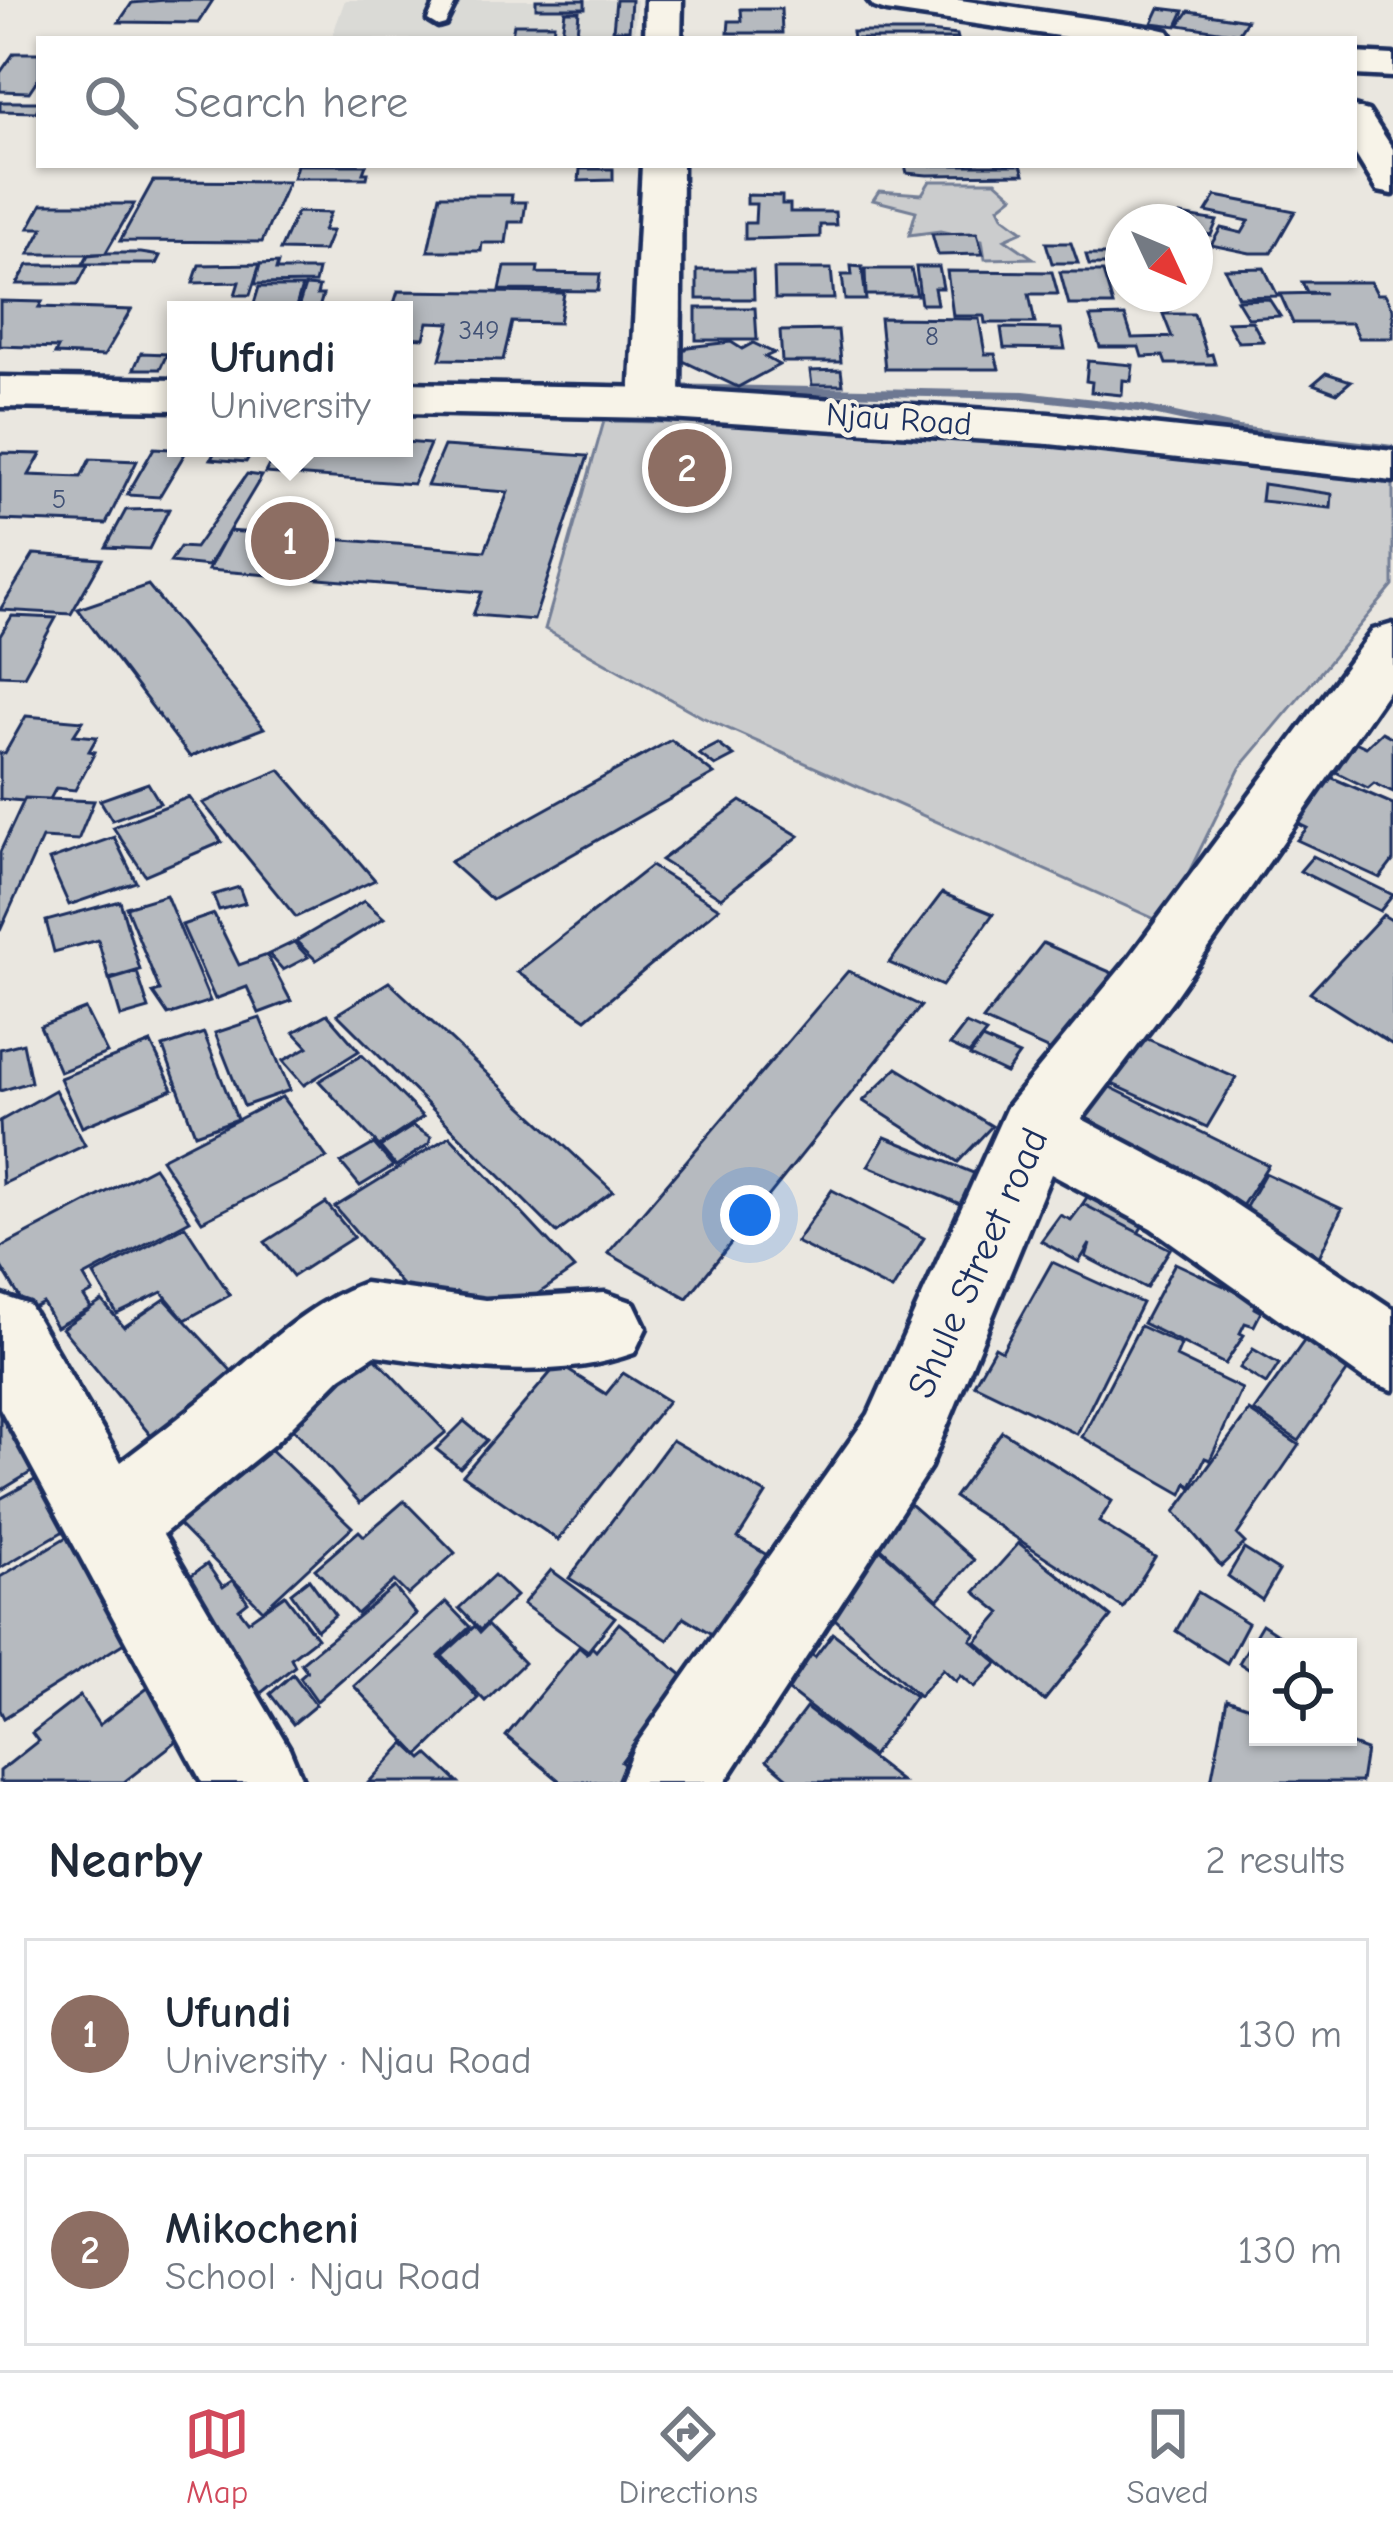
<!DOCTYPE html>
<html lang="en">
<head>
<meta charset="utf-8">
<style>
	body { margin:0; font-family:"Comic Neue",sans-serif; background:#f6f6f7; color:#1f2937 }
	.controls { position:absolute; right:36px; bottom:36px; display:grid; overflow:hidden; border-radius:0px; box-shadow:0 3px 9px #0004 }
	.controls button { width:108px; height:108px; display:grid; place-items:center; padding:0; border:0; border-bottom:3px solid #e0e1e3; background:#fff; color:#1f2937; font:60px sans-serif }
	.compass { position:absolute; left:1105px; top:204px; width:108px; height:108px; border-radius:50%; background:#fff; box-shadow:0 3px 9px #0004; rotate:134deg }
	.you { position:absolute; left:750px; top:1215px; width:42px; height:42px; margin:-30px; border:9px solid #fff; border-radius:50%; background:#1a73e8; box-shadow:0 0 0 18px #1a73e833 }
	.badge { display:grid; place-items:center; width:78px; height:78px; border-radius:50%; background:#d1495b; color:#fff; font-size:39px; font-weight:700 }
	.pin { position:absolute; translate:-50% -50%; border:6px solid #fff; box-shadow:0 3px 12px #0006 }
	.popup { position:absolute; left:167px; top:301px; width:246px; height:156px; box-sizing:border-box; display:grid; place-content:center; border-radius:0px; background:#fff; filter:drop-shadow(0 3px 9px #0005); font-size:39px; white-space:nowrap; color:#747a83 }
	.popup b { font-size:45px; color:#1f2937 }
	.popup::after { content:''; position:absolute; left:50%; top:100%; margin-left:-24px; border:24px solid transparent; border-top-color:#fff }
	.list { margin:0; padding:0; list-style:none }
	h2 { display:flex; justify-content:space-between; align-items:center; height:156px; margin:0; padding:0 48px; font-size:51px }
	h2 small { font-size:39px; font-weight:400; color:#747a83 }
	.list li { display:grid; grid-template-columns:78px 1fr auto; gap:36px; align-items:center; box-sizing:border-box; height:192px; margin:0 24px 24px; padding:0 24px; border:3px solid #e0e1e3; border-radius:0px }
	.list b { display:block; font-size:45px; white-space:nowrap }
	.list p { margin:0; font-size:39px; white-space:nowrap; color:#747a83 }
	.list em { font-size:39px; font-style:normal; color:#747a83 }
	.icon { flex:none; width:66px; height:66px; fill:none; stroke:currentColor; stroke-width:2; stroke-linecap:round; stroke-linejoin:round }
	.map { position:relative; flex:none; width:1393px; height:1782px; overflow:hidden }
	.search { position:absolute; background:#fff; box-shadow:0 3px 9px #0004; left:36px; right:36px; top:36px; height:132px; display:flex; align-items:center; gap:30px; box-sizing:border-box; padding:0 42px; border-radius:0px; color:#747a83; font-size:45px }
	.sheet { height:588px; background:#fff }
	nav { display:flex; justify-content:space-around; align-items:center; box-sizing:border-box; height:168px; border-top:3px solid #e0e1e3; background:#fff; font-size:33px; color:#747a83 }
	nav a { display:grid; justify-items:center; gap:6px }
	nav .on { color:#d1495b }
	.map>svg:first-child { display:block }
</style>
</head>
<body>
<div class="map">
<svg width="1393" height="1782" viewBox="0 0 1393 1782">
	<rect width="100%" height="100%" fill="#eae7e0"/>
	<filter id="ink" filterUnits="userSpaceOnUse"><feTurbulence type="fractalNoise" baseFrequency=".00833" numOctaves="2"/><feDisplacementMap in="SourceGraphic" scale="24" xChannelSelector="R" yChannelSelector="G"/><feConvolveMatrix kernelMatrix="1 2 1 2 8 2 1 2 1" color-interpolation-filters="sRGB"/></filter>
	<g filter="url(#ink)">
		<polygon fill="#dadad6" points="345,0 637,0 634,39 331,39"/>
		<g fill="#cbcccd" stroke="#737e96" stroke-width="3">
			<polygon points="930,181 996,181 1013,196 999,207 1004,217 1023,231 1005,239 1033,258 985,259 982,240 940,231 909,235 916,211 873,200 879,191 922,194"/>
			<polygon points="604,421 861,426 1213,458 1393,481 1393,586 1240,768 1164,923 702,717 545,629"/>
		</g>
		<g fill="none" stroke-linecap="round" stroke-linejoin="round">
			<g fill="#6d7892" fill-rule="evenodd">
				<polygon points="0,373 45,374 52,378 45,382 0,381"/>
				<polygon points="508,381 1024,391 1139,404 1239,426 1393,445 1393,453 1239,434 1139,412 1024,399 503,388 503,382"/>
			</g>
		</g>
		<g fill="#b6babf" stroke="#1b2f5e" stroke-width="3">
			<polygon points="165,0 213,0 198,23 119,22 132,3"/>
			<rect x="536" y="0" width="49" height="8"/>
			<polygon points="616,0 631,0 629,30 613,30"/>
			<polygon points="1159,8 1184,11 1177,26 1152,23"/>
			<polygon points="741,9 781,9 782,33 728,33 729,21 742,21"/>
			<polygon points="565,11 579,11 577,33 562,33"/>
			<polygon points="1189,11 1247,20 1238,34 1179,25"/>
			<polygon points="514,24 554,24 553,34 512,35"/>
			<polygon points="852,32 929,32 957,35 958,39 853,39"/>
			<polygon points="570,33 630,33 630,39 569,39"/>
			<polygon points="14,53 39,53 39,77 29,92 0,91 0,73"/>
			<polygon points="0,102 39,102 39,106 36,112 0,111"/>
			<polygon points="297,165 366,165 363,173 368,173 367,178 293,178"/>
			<polygon points="905,165 1021,165 1024,174 927,175 907,173"/>
			<polygon points="580,169 613,169 613,180 579,181"/>
			<polygon points="153,181 288,182 262,242 120,241"/>
			<polygon points="440,195 512,195 511,202 526,202 523,222 509,222 506,243 482,243 481,251 428,251"/>
			<polygon points="747,195 782,196 782,204 790,204 790,212 835,212 836,225 820,225 820,237 745,239 745,223 755,223 756,204 747,204"/>
			<polygon points="1216,196 1295,211 1271,253 1250,253 1211,245 1221,228 1242,233 1249,221 1206,212"/>
			<polygon points="42,204 134,204 105,254 29,254 43,228 29,228"/>
			<polygon points="297,212 330,213 323,231 332,231 324,251 280,250"/>
			<polygon points="1180,215 1217,221 1211,235 1195,232 1195,222 1177,222"/>
			<polygon points="977,233 983,254 938,255 932,234"/>
			<polygon points="1046,243 1071,243 1078,263 1052,263"/>
			<polygon points="109,253 141,253 160,256 156,264 83,264 88,255"/>
			<polygon points="1086,255 1123,255 1123,265 1089,265"/>
			<polygon points="278,263 276,270 318,270 315,283 255,284 260,264"/>
			<polygon points="260,264 250,295 235,295 239,282 193,283 199,265"/>
			<polygon points="28,265 88,265 78,284 17,284"/>
			<polygon points="851,266 862,267 866,300 845,300 842,275 852,275"/>
			<polygon points="505,267 538,267 537,273 600,274 598,291 500,290"/>
			<polygon points="916,267 939,267 943,288 934,288 937,304 921,304"/>
			<polygon points="1264,268 1278,296 1238,297 1225,269"/>
			<polygon points="774,269 831,269 834,299 775,299"/>
			<polygon points="865,269 911,269 917,295 866,295"/>
			<polygon points="697,270 753,270 754,299 697,299"/>
			<polygon points="947,271 1052,272 1058,294 1029,294 1035,323 985,323 984,316 953,316"/>
			<polygon points="1060,272 1103,272 1113,305 1069,305"/>
			<polygon points="1302,282 1371,282 1377,294 1385,294 1393,309 1393,338 1359,338 1352,323 1293,323 1280,294 1325,293 1307,292"/>
			<polygon points="305,286 319,287 317,295 323,295 319,308 298,308"/>
			<polygon points="259,287 302,287 295,310 252,310"/>
			<polygon points="398,291 564,293 559,323 512,322 503,360 440,359 450,323 428,322 424,338 404,337 404,310 392,310"/>
			<polygon points="1269,299 1280,316 1248,318 1237,300"/>
			<polygon points="0,301 42,302 39,307 131,310 104,356 55,354 58,348 0,346"/>
			<polygon points="696,308 755,308 757,340 696,340"/>
			<polygon points="1163,314 1194,314 1207,355 1212,354 1215,364 1166,364 1163,356 1142,357 1139,347 1100,347 1090,317 1125,316 1132,338 1172,337"/>
			<polygon points="880,318 979,319 985,354 995,354 999,369 885,369"/>
			<polygon points="1252,321 1263,341 1238,342 1227,322"/>
			<polygon points="1001,328 1061,329 1065,349 1004,348"/>
			<polygon points="838,330 841,362 782,362 780,331"/>
			<polygon points="731,342 742,349 753,343 774,353 765,357 779,365 738,387 677,358 688,347"/>
			<polygon points="141,353 167,354 160,369 134,369"/>
			<polygon points="1088,361 1133,365 1131,381 1123,380 1122,395 1091,392 1092,382 1086,381"/>
			<polygon points="841,370 843,385 812,385 810,371"/>
			<polygon points="1326,373 1351,381 1337,393 1313,384"/>
			<polygon points="404,442 430,444 413,484 265,473 278,448 404,448"/>
			<polygon points="444,446 588,456 534,620 473,615 482,592 208,570 229,531 485,551 508,492 427,486"/>
			<polygon points="154,448 187,450 159,497 127,495"/>
			<polygon points="217,448 254,448 246,462 211,459"/>
			<polygon points="0,453 41,454 29,475 81,477 90,459 137,461 106,524 0,520"/>
			<polygon points="247,474 262,476 208,566 170,562 180,547 195,548"/>
			<polygon points="1263,484 1332,494 1331,508 1261,501"/>
			<polygon points="169,509 149,549 106,547 126,510"/>
			<polygon points="34,554 102,559 71,614 0,610"/>
			<polygon points="148,585 264,728 190,757 78,609"/>
			<polygon points="12,616 56,618 24,676 0,675 0,636"/>
			<polygon points="26,716 83,721 74,735 97,737 89,751 95,752 75,790 56,788 48,803 0,799 0,753 5,753"/>
			<polygon points="1382,732 1393,738 1393,792 1374,783 1368,788 1326,767 1353,741 1366,747"/>
			<polygon points="671,740 714,774 492,900 450,862"/>
			<polygon points="718,744 734,756 715,766 699,754"/>
			<polygon points="280,770 375,880 296,917 203,803"/>
			<polygon points="1321,773 1393,804 1393,861 1380,878 1297,840 1307,828 1284,817"/>
			<polygon points="148,783 160,803 112,820 100,800"/>
			<polygon points="189,797 222,842 145,875 113,827"/>
			<polygon points="25,798 94,801 78,840 42,838 0,931 0,852"/>
			<polygon points="741,801 799,836 721,898 661,860"/>
			<polygon points="114,837 136,882 69,905 49,860"/>
			<polygon points="1313,856 1393,895 1380,911 1300,871"/>
			<polygon points="651,866 719,908 586,1019 517,972"/>
			<polygon points="239,887 245,903 219,910 213,895"/>
			<polygon points="942,893 993,914 942,986 889,963"/>
			<polygon points="166,895 210,1001 168,1015 153,993 160,991 126,907"/>
			<polygon points="120,901 140,970 109,979 98,940 54,952 46,921"/>
			<polygon points="364,901 384,918 316,960 296,941"/>
			<polygon points="214,914 239,965 267,955 291,1001 259,1013 247,987 215,999 182,925"/>
			<polygon points="1383,915 1393,921 1393,1045 1310,993"/>
			<polygon points="294,942 308,957 283,970 269,954"/>
			<polygon points="1043,943 1117,975 1065,1057 983,1020"/>
			<polygon points="848,971 921,1006 687,1298 608,1253"/>
			<polygon points="137,972 149,1009 121,1017 110,980"/>
			<polygon points="389,982 613,1191 557,1233 337,1014"/>
			<polygon points="85,1009 107,1053 60,1072 40,1026"/>
			<polygon points="327,1014 359,1051 304,1085 283,1061 308,1047 294,1032"/>
			<polygon points="260,1018 290,1090 244,1106 215,1033"/>
			<polygon points="966,1024 986,1033 969,1054 950,1045"/>
			<polygon points="204,1033 237,1119 195,1134 163,1047"/>
			<polygon points="1136,1034 1236,1078 1207,1127 1106,1081"/>
			<polygon points="982,1039 1019,1055 1006,1073 970,1056"/>
			<polygon points="23,1043 31,1082 0,1091 0,1049"/>
			<polygon points="151,1043 173,1089 82,1127 60,1078"/>
			<polygon points="362,1055 423,1117 379,1146 319,1081"/>
			<polygon points="897,1068 992,1126 958,1162 863,1101"/>
			<polygon points="1106,1085 1268,1165 1235,1217 1072,1134"/>
			<polygon points="55,1090 85,1145 3,1184 0,1121"/>
			<polygon points="282,1097 327,1158 202,1221 161,1159"/>
			<polygon points="413,1126 431,1137 429,1144 396,1166 380,1147"/>
			<polygon points="450,1136 574,1269 487,1329 456,1292 426,1313 335,1207"/>
			<polygon points="885,1137 976,1174 960,1204 868,1166"/>
			<polygon points="374,1144 393,1166 360,1186 341,1163"/>
			<polygon points="154,1167 190,1220 84,1277 93,1292 84,1297 91,1308 56,1327 43,1303 28,1311 0,1265 0,1248"/>
			<polygon points="1265,1173 1342,1209 1318,1259 1238,1221"/>
			<polygon points="1097,1182 1152,1210 1134,1240 1078,1211"/>
			<polygon points="832,1190 924,1238 892,1290 796,1242"/>
			<polygon points="326,1203 354,1237 293,1276 265,1242"/>
			<polygon points="1083,1204 1170,1249 1146,1288 1086,1257 1090,1244 1079,1262 1041,1241 1060,1215 1071,1220"/>
			<polygon points="185,1226 230,1295 185,1320 162,1292 117,1314 94,1275"/>
			<polygon points="1052,1262 1142,1303 1077,1434 974,1384 995,1347 1002,1351"/>
			<polygon points="1175,1263 1256,1301 1254,1308 1261,1312 1254,1326 1245,1323 1240,1333 1244,1335 1225,1364 1143,1323"/>
			<polygon points="165,1299 250,1391 166,1454 62,1328 102,1301 124,1327"/>
			<polygon points="1317,1323 1362,1350 1299,1441 1254,1411"/>
			<polygon points="1140,1326 1181,1345 1176,1357 1242,1389 1210,1460 1205,1458 1191,1487 1187,1483 1182,1494 1082,1437"/>
			<polygon points="361,1343 446,1432 360,1503 276,1409"/>
			<polygon points="1253,1349 1279,1364 1266,1384 1240,1368"/>
			<polygon points="558,1364 606,1394 623,1373 668,1401 558,1540 463,1475"/>
			<polygon points="0,1411 33,1471 0,1491"/>
			<polygon points="1249,1411 1299,1445 1237,1535 1245,1543 1221,1566 1175,1512"/>
			<polygon points="464,1421 487,1440 460,1468 436,1449"/>
			<polygon points="1002,1431 1112,1501 1099,1522 1155,1557 1123,1608 954,1497"/>
			<polygon points="259,1438 352,1527 263,1610 170,1516"/>
			<polygon points="672,1440 766,1494 738,1538 786,1566 734,1648 684,1617 668,1640 569,1578"/>
			<polygon points="42,1476 69,1528 0,1568 0,1499"/>
			<polygon points="904,1499 974,1560 938,1600 867,1535"/>
			<polygon points="404,1501 455,1553 408,1595 394,1581 357,1614 315,1569 359,1531 364,1536"/>
			<polygon points="68,1536 124,1643 4,1718 0,1710 0,1577"/>
			<polygon points="872,1542 976,1634 971,1640 998,1663 975,1687 961,1675 956,1681 943,1669 919,1696 822,1607"/>
			<polygon points="1019,1543 1111,1617 1044,1701 976,1642 1001,1613 975,1592"/>
			<polygon points="1244,1549 1279,1571 1262,1600 1228,1576"/>
			<polygon points="207,1564 223,1587 233,1580 248,1602 239,1609 248,1621 285,1595 317,1638 291,1658 295,1666 247,1704 169,1591"/>
			<polygon points="551,1570 615,1617 588,1651 523,1604"/>
			<polygon points="494,1575 516,1596 480,1630 459,1608"/>
			<polygon points="309,1579 335,1615 317,1630 291,1593"/>
			<polygon points="394,1587 416,1614 317,1701 300,1677 307,1671 301,1663"/>
			<polygon points="1198,1592 1248,1623 1227,1663 1176,1631"/>
			<polygon points="446,1602 470,1627 439,1656 478,1698 419,1755 354,1686"/>
			<polygon points="619,1623 700,1690 664,1706 621,1762 647,1782 561,1782 506,1736 579,1647 587,1654 592,1647 596,1651"/>
			<polygon points="1262,1624 1297,1647 1258,1647 1258,1675 1239,1663"/>
			<polygon points="487,1625 524,1663 485,1701 442,1656 475,1626 480,1632"/>
			<polygon points="833,1633 915,1696 872,1756 771,1677 797,1644 815,1657"/>
			<polygon points="293,1674 316,1705 293,1724 270,1694"/>
			<polygon points="149,1687 182,1737 124,1782 0,1782 0,1771 38,1741 32,1733 80,1696 99,1725"/>
			<polygon points="1227,1699 1258,1710 1258,1737 1331,1737 1366,1750 1361,1782 1211,1782"/>
			<polygon points="806,1708 902,1782 793,1782 767,1760"/>
			<polygon points="405,1743 422,1759 428,1754 458,1782 369,1782"/>
		</g>
		<g fill="none" stroke-linecap="round" stroke-linejoin="round">
			<defs>
				<polygon id="service" points="437,0 457,0 445,24 438,26 428,20"/>
				<g id="minor">
					<polygon points="646,0 682,0 681,39 645,39"/>
					<polygon points="868,0 960,0 1155,28 1168,31 1173,39 1080,39 886,11 874,7"/>
					<polygon points="1354,53 1393,55 1393,77 1354,75"/>
					<polygon points="1354,107 1368,111 1393,149 1393,194 1378,191 1354,152"/>
					<polygon points="642,165 682,165 680,403 672,413 655,418 638,413 630,403"/>
					<polygon points="1393,624 1393,684 1174,998 1082,1119 1205,1184 1393,1309 1393,1390 1364,1379 1151,1228 1051,1174 930,1467 725,1782 620,1782 634,1748 869,1414 1007,1107 1126,962 1373,630"/>
					<path d="M364 1283 485 1300 605 1293 634 1303 646 1328 634 1353C552 1382 459 1367 375 1355L341 1377 274 1444 163 1534 289 1748 303 1782H202L0 1408V1295L29 1305 121 1462C151 1439 182 1416 211 1392 262 1351 301 1306 364 1283Z"/>
				</g>
				<g id="tertiary">
					<polygon points="0,377 176,380 176,410 0,407"/>
					<polygon points="404,383 655,388 1049,414 1393,451 1393,481 1049,444 655,418 404,413"/>
				</g>
			</defs>
			<use href="#service" stroke="#1b2f5e" stroke-width="9"/>
			<use href="#minor" stroke="#1b2f5e" stroke-width="9"/>
			<use href="#tertiary" stroke="#1b2f5e" stroke-width="9"/>
			<use href="#service" fill="#f7f3e8" fill-rule="evenodd"/>
			<use href="#minor" fill="#f7f3e8" fill-rule="evenodd"/>
			<use href="#tertiary" fill="#f7f3e8" fill-rule="evenodd"/>
		</g>
	</g>
	<g text-anchor="middle" dominant-baseline="central" stroke-width="10" stroke-linejoin="round" paint-order="stroke">
		<g font-size="27" fill="#425276">
			<text x="479" y="330">349</text>
			<text x="932" y="336">8</text>
			<text x="59" y="499">5</text>
		</g>
		<g font-size="33" fill="#1b2f5e" stroke="#f7f3e8">
			<text transform="translate(899 419) rotate(4)">Njau Road</text>
		</g>
		<g font-size="39" fill="#1b2f5e" stroke="#f7f3e8">
			<text transform="translate(978 1263) rotate(-66)">Shule Street road</text>
		</g>
	</g>
</svg>
<div class="controls">
<button><svg class="icon" aria-label="locate" viewBox="0 0 24 24"><circle cx="12" cy="12" r="6"/><path d="M12 2v4M12 18v4M2 12h4M18 12h4"/></svg></button>
</div>
<svg class="compass" viewBox="-18 -18 36 36"><path d="M0-13l5 13h-10z" fill="#e53935"/><path d="M0 13l5-13h-10z" fill="#747a83"/></svg>
<div class="you"></div>
<div class="pin badge" style="left:290px;top:541px;background:#8d6e63">1</div>
<div class="popup"><b>Ufundi</b>University</div>
<div class="pin badge" style="left:687px;top:468px;background:#8d6e63">2</div>
<div class="search"><svg class="icon" aria-label="search" viewBox="0 0 24 24"><circle cx="10" cy="10" r="6"/><path d="M15 15l6 6"/></svg>Search here</div>
</div>
<section class="sheet">
<h2>Nearby<small>2 results</small></h2>
<ul class="list">
<li><span class="badge" style="background:#8d6e63">1</span><div><b>Ufundi</b><p>University · Njau Road</p></div><em>130 m</em></li>
<li><span class="badge" style="background:#8d6e63">2</span><div><b>Mikocheni</b><p>School · Njau Road</p></div><em>130 m</em></li>
</ul>
</section>
<nav>
<a class="on"><svg class="icon" aria-label="map" viewBox="0 0 24 24"><path d="M3 6l6-2 6 2 6-2v14l-6 2-6-2-6 2zM9 4v14M15 6v14"/></svg>Map</a>
<a><svg class="icon" aria-label="directions" viewBox="0 0 24 24"><path d="M12 3l9 9-9 9-9-9zM9 14v-3h6M13 9l2 2-2 2"/></svg>Directions</a>
<a><svg class="icon" aria-label="saved" viewBox="0 0 24 24"><path d="M7 4h10v16l-5-4-5 4z"/></svg>Saved</a>
</nav>
</body>
</html>
